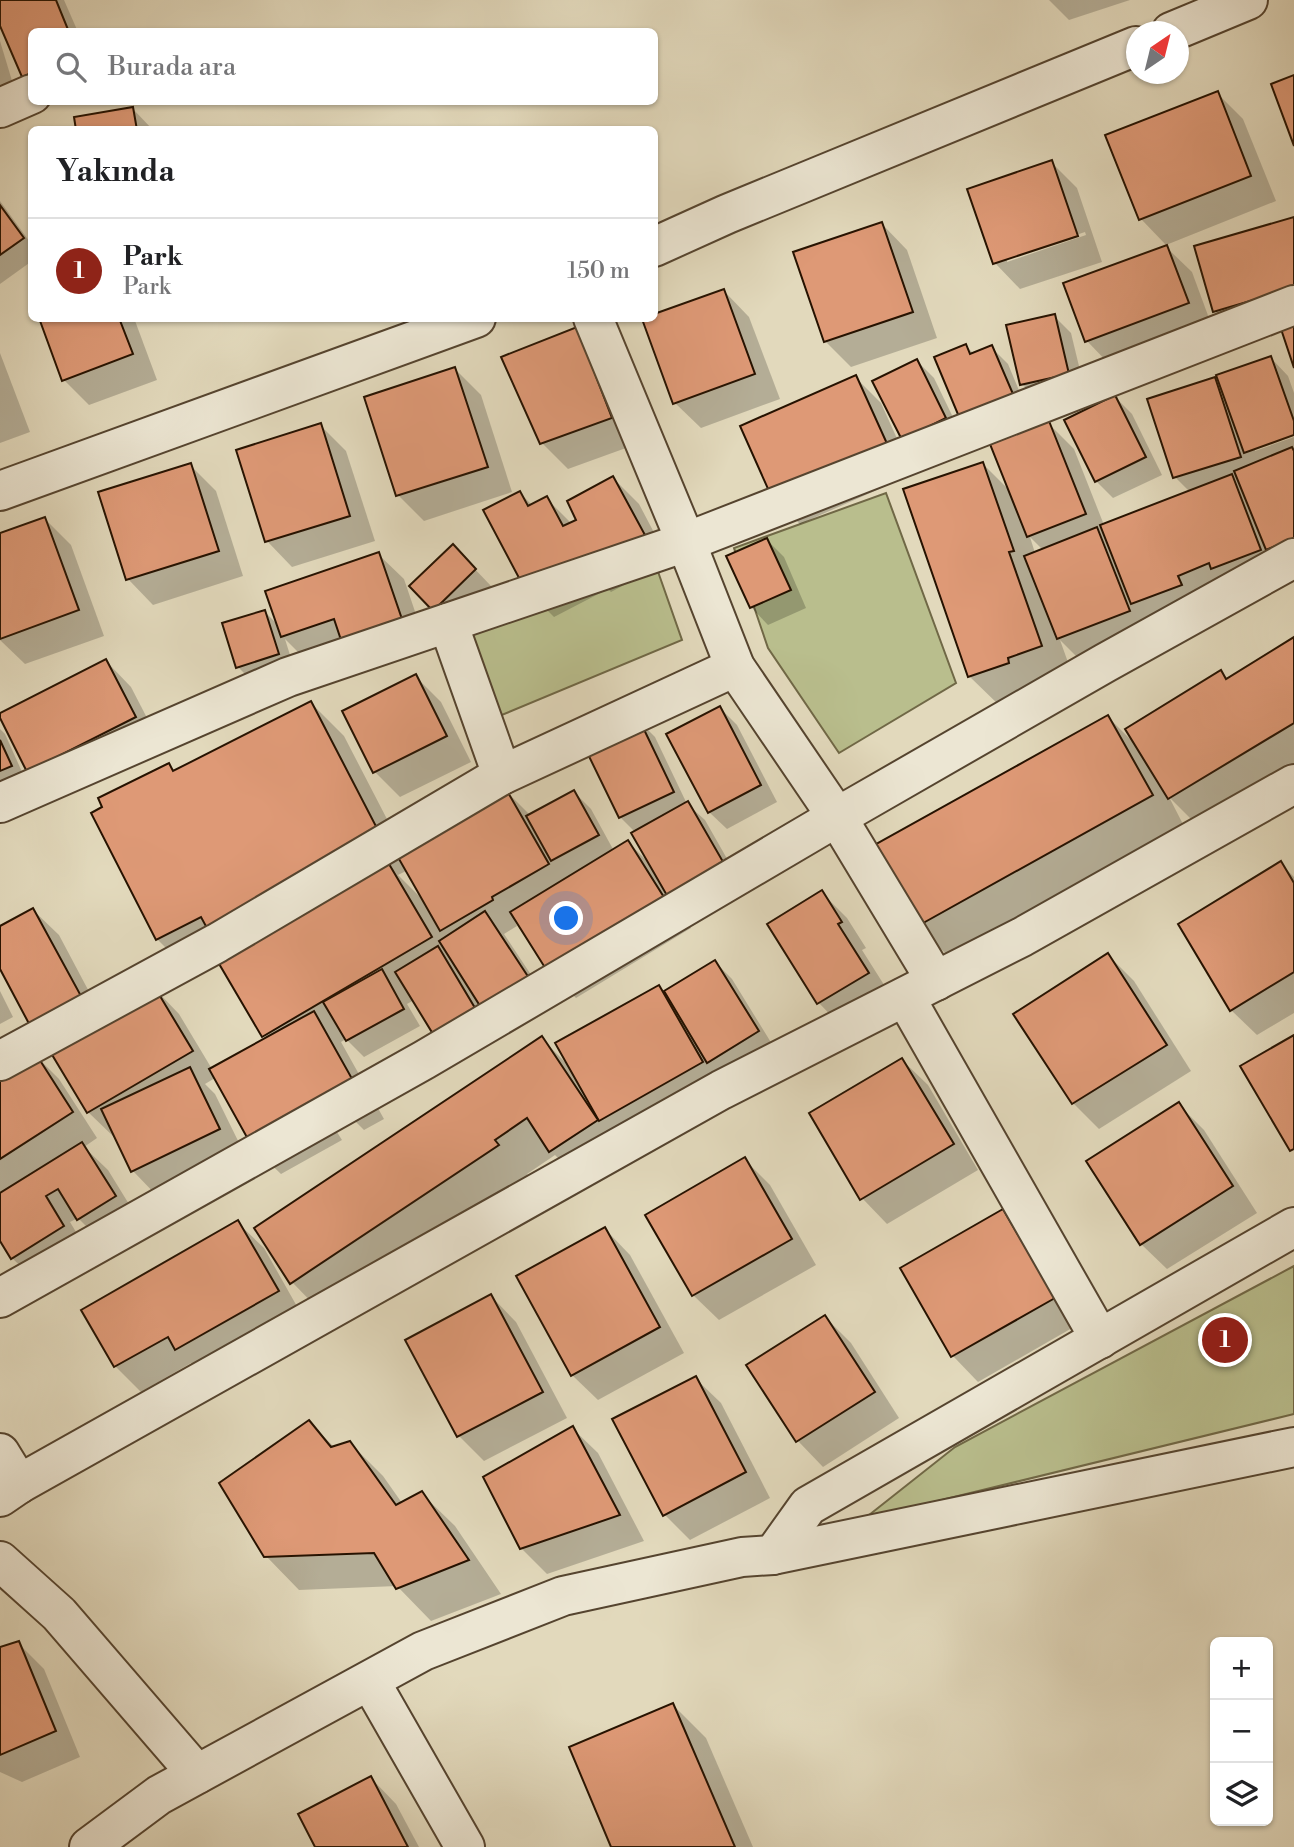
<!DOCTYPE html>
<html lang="tr">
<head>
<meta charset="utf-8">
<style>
	body { margin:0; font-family:"Libre Bodoni",serif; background:#f6f6f6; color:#202124 }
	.controls { position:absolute; right:21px; bottom:21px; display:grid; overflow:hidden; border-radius:10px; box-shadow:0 2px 5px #0004 }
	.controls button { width:63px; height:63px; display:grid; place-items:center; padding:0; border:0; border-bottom:2px solid #e0e0e0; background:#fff; color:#202124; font:35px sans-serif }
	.compass { position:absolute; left:1126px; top:21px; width:63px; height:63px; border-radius:50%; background:#fff; box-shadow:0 2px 5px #0004; rotate:35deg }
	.you { position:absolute; left:567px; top:919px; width:24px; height:24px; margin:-18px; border:5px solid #fff; border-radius:50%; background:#1a73e8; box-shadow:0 0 0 10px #1a73e833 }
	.badge { display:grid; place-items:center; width:46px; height:46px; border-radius:50%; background:#8f2418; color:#fff; font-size:23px; font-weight:700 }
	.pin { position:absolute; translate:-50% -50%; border:4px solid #fff; box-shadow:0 2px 7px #0006 }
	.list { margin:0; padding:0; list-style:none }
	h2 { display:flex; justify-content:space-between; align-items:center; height:91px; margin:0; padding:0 28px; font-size:30px }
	h2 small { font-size:23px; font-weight:400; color:#757577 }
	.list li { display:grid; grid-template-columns:46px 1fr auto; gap:21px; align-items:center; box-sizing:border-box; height:105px; padding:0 28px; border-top:2px solid #e0e0e0 }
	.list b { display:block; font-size:26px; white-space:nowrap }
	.list p { margin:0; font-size:23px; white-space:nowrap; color:#757577 }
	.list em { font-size:23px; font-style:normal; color:#757577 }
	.icon { flex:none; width:38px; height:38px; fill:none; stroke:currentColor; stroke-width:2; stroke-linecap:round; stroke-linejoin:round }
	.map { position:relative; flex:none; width:1294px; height:1847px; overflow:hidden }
	.search { position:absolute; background:#fff; box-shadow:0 2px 5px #0004; left:28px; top:28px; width:630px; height:77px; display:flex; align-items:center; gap:18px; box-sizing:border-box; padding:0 24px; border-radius:10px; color:#757577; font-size:26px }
	.panel { position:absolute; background:#fff; box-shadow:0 2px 5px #0004; left:28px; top:126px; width:630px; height:196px; border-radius:10px }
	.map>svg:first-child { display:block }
</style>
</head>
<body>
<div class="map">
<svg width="1294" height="1847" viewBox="0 0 1294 1847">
	<rect width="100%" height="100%" fill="#e2d9bc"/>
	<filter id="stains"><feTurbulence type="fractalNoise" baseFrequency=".00286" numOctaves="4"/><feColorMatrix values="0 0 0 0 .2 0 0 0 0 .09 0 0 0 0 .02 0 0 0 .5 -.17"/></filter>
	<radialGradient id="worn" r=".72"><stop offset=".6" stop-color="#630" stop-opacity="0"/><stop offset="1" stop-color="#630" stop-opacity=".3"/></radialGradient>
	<g fill="#b9be8d" stroke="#706846" stroke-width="2">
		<polygon points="886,493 956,683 839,753 768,648 734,548"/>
		<polygon points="656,566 682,640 497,717 468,628"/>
		<polygon points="1294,1266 1294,1414 864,1519 955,1447"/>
	</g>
	<g fill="#0003" fill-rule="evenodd">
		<polygon points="0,0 64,0 78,32 32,32 32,84 24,76 0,22"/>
		<polygon points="1049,0 1130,0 1069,20"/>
		<polygon points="0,41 19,104 0,110"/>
		<polygon points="1217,93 1243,119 1276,201 1166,245 1141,219"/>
		<polygon points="133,109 153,130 78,130"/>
		<path d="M1051 162 1077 188 1102 262 1020 289 995 263 970 190ZM1085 232 1086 235 1007 262V258Z"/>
		<polygon points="0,201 32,245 32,261 0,284"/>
		<polygon points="1294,219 1294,362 1282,324 1240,336 1215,311"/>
		<polygon points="882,224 907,250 937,338 851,367 825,341"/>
		<polygon points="1166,247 1192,272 1213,329 1112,367 1087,341"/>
		<polygon points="724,291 749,317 780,399 701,428 675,403 654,318"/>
		<polygon points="1054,316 1071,333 1085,391 1039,401 1022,384"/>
		<polygon points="41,318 134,318 157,380 89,405 64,380"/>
		<polygon points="576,329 637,444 568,469 542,443"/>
		<polygon points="966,346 974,354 991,347 1008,364 1031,419 980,440"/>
		<polygon points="0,353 30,432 0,443"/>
		<path d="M1271 358 1288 376 1294 393V434L1255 447V451L1294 437V574L1084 664 1060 640 1074 679 1003 709 969 676 983 464 1011 492 1048 423 1074 449 1104 525 1190 492 1175 477 1215 379 1222 387ZM1030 537 1043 550 1035 553Z"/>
		<polygon points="917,361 934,378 962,436 903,439"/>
		<polygon points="455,369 481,395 512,492 424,521 398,495"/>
		<polygon points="855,377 881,403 913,474 800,524 774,499"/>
		<polygon points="1115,397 1132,414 1162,475 1113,498 1096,481"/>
		<polygon points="320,425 346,451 375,541 292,567 267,541"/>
		<polygon points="190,465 216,491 243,576 153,605 128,579"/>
		<polygon points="613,478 639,504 669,561 611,592 608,589 554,617 529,592 520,493 532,505 546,498 572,524 579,520"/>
		<polygon points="45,519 71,545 104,636 25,664 0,640 0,535"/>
		<polygon points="767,540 784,557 806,608 768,625 751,607"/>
		<polygon points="378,554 404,579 428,650 371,670 348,648 308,662 285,639 295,671 255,684 238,667 265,612 279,626"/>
		<polygon points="470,564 492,587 451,626 412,586"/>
		<polygon points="1294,639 1294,776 1203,831 1169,797 1185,828 951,959 917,925 1108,717 1134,743 1221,672 1228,679"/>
		<polygon points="106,661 131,687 160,743 29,771"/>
		<polygon points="415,676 441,702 471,762 400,797 375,772"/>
		<path d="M311 703 344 736 403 850 506 791 531 816 574 792 591 809 614 851 628 842 648 862 636 833 620 817 638 720 655 737 687 804 705 820 742 885 680 910 691 928 576 998 551 973 514 919 517 926 504 934 545 996 479 1003H478L491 1026 414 1000 407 1004 420 1026 364 1057 346 1039 341 1042 384 1119 364 1130 353 1119 335 1129 342 1140 281 1174 255 1149 215 1078 205 1084 215 1094 245 1155 158 1197 133 1171 116 1136 114 1137 88 1112 0 966V928L33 910 59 935 103 1018 154 988 179 1014 212 1069 267 1039 220 963 190 972 157 939 169 765 176 772ZM408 870 424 901 398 875Z"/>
		<polygon points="720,708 737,725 777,802 727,829 709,812"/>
		<polygon points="0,729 5,734 27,783 0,815"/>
		<polygon points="1281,864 1294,877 1294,1013 1257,1035 1231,1010"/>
		<polygon points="821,892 847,918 866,948 862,950 893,999 844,1029 819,1003 770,924"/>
		<polygon points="1108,955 1134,981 1191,1071 1099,1129 1073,1103 1016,1014"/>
		<polygon points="715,962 732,979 775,1049 584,1184 555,1155 527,1174 531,1179 325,1316 292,1282 542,1039 568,1065 658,987 664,993"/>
		<polygon points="0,991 13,1017 0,1024"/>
		<polygon points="33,1053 59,1079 97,1138 84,1147 108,1170 140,1222 104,1244 78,1218 70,1222 88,1252 38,1283 12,1258 0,1238 0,1074"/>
		<polygon points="902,1060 928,1085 978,1170 887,1224 862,1198"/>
		<polygon points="1179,1105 1204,1130 1257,1213 1167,1269 1141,1244"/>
		<polygon points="745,1160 770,1185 816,1265 719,1320 693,1295"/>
		<polygon points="1002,1211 1028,1236 1079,1324 978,1382 953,1356"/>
		<polygon points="238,1223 264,1248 303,1317 202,1374 191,1363 141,1392 115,1366 84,1310"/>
		<polygon points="605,1229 630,1255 684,1353 598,1400 572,1375"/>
		<polygon points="491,1296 516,1322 567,1418 484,1461 459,1436"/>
		<polygon points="825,1317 851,1343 899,1418 823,1467 798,1441 749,1366"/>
		<polygon points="695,1378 721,1403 770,1498 690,1540 664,1514"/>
		<polygon points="309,1422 335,1448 350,1443 383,1476 402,1503 421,1493 455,1526 501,1594 431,1621 397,1586 299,1590 266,1556"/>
		<polygon points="572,1428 598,1453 644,1541 547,1574 521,1548"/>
		<polygon points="18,1643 44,1669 80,1757 22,1782 0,1772 0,1649"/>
		<polygon points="673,1705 706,1738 753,1847 613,1847"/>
		<polygon points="371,1778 396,1804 419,1847 317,1847"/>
	</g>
	<g fill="#de9976" stroke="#261200" stroke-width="2">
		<polygon points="0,0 56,0 69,32 32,32 32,73 22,77 0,26"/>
		<polygon points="1294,75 1294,146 1271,84"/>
		<polygon points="1218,91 1251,176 1139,220 1105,135"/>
		<polygon points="133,107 137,130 76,130 74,117"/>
		<polygon points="1052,160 1078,236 993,264 967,189"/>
		<polygon points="0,205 24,238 0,255"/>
		<polygon points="1294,217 1294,288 1213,312 1194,246"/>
		<polygon points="882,222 913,312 824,342 793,252"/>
		<polygon points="1167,245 1189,303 1085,342 1063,283"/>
		<polygon points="724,289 755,374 673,404 642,319 654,318 654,314"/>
		<polygon points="1055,314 1069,374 1020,385 1006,325"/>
		<polygon points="39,318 119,318 133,354 62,381"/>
		<polygon points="1294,322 1294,368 1280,326"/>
		<polygon points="577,327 612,418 540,444 501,357"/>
		<polygon points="966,344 970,354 992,345 1016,401 962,424 934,357"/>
		<polygon points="1271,356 1294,421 1294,435 1244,453 1216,375"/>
		<polygon points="917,359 946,418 902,440 872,381"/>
		<polygon points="455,367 488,467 396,496 364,397"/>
		<polygon points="856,375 889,448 773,500 740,426"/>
		<polygon points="1215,377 1241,457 1173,478 1147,399"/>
		<polygon points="1115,395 1146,457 1095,482 1064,420"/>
		<polygon points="1049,421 1086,514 1027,537 990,444"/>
		<polygon points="321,423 350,516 265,542 236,450"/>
		<polygon points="1292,447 1294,451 1294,538 1266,550 1234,471"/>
		<polygon points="983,462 1014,551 1009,552 1042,646 1008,658 1009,663 968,677 903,489"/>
		<polygon points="191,463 219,551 126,580 98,492"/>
		<polygon points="1232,474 1261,550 1211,569 1209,563 1178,576 1182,585 1131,604 1100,525"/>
		<polygon points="613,476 645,535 584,567 527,593 483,510 520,491 528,506 547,496 563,526 576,520 567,501"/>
		<polygon points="45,517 79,610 0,639 0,533"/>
		<polygon points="1097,527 1130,611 1057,639 1024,556"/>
		<polygon points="767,538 791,590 750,608 726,556"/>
		<polygon points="453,544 476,569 433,611 409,586"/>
		<polygon points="379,552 404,625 343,646 334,619 281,637 265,591"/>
		<polygon points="265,610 279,654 236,668 222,623"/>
		<polygon points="1294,637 1294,723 1168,799 1125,729 1221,670 1226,679"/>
		<polygon points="106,659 136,717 27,772 0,718 0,713"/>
		<polygon points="416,674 447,736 373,773 342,711"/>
		<polygon points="311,701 380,834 208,930 201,917 156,940 91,813 102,807 98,798 169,763 173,771"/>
		<polygon points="720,706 761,785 708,813 666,734"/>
		<polygon points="1108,715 1153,795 916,927 871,847"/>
		<polygon points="638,717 674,792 619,818 583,744"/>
		<polygon points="0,740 12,766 0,771"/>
		<polygon points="506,789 549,864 492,897 493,900 440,931 395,852"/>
		<polygon points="574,790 599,835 551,861 526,816"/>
		<polygon points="688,801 726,867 669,899 631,833"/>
		<polygon points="628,840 667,902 549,974 510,912"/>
		<polygon points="1281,861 1294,883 1294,972 1230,1011 1178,924"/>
		<polygon points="389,864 432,937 262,1037 218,962 276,928 276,930"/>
		<polygon points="822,890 842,922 838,924 869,973 817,1004 767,924"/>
		<polygon points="33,908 87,1007 35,1035 0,969 0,926"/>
		<polygon points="485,911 529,978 482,1009 439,941"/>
		<polygon points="438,946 475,1008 433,1034 395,972"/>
		<polygon points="1108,953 1167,1045 1072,1104 1013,1014"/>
		<polygon points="715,960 759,1031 707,1063 664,991"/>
		<polygon points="382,969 404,1009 346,1041 323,1002"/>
		<polygon points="659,985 703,1062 599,1121 555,1043"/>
		<polygon points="154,986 193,1051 87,1113 48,1048"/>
		<polygon points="314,1011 360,1093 254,1150 209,1069"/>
		<polygon points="1294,1035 1294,1149 1290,1151 1240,1066"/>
		<polygon points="542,1036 598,1120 549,1152 527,1118 495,1140 499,1145 290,1284 254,1228"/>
		<polygon points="34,1051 73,1112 0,1159 0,1072"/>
		<polygon points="902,1058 954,1144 860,1200 809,1113"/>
		<polygon points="190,1067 220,1129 131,1172 101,1109"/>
		<polygon points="1179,1102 1233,1186 1140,1245 1086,1161"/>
		<polygon points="82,1142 116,1196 77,1220 58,1189 46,1196 64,1226 11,1259 0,1241 0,1193"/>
		<polygon points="745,1157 792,1239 692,1296 645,1215"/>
		<polygon points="1003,1209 1055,1298 951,1357 900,1268"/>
		<polygon points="238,1220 279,1291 175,1350 168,1337 114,1367 81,1310"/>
		<polygon points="605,1227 660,1327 571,1376 516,1276"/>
		<polygon points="491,1294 543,1392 457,1437 405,1340"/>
		<polygon points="825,1315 875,1392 796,1442 746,1365"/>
		<polygon points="696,1376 746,1472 663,1516 612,1419"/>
		<polygon points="309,1420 331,1447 350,1441 396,1505 422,1491 469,1560 396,1589 374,1553 264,1557 219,1483"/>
		<polygon points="573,1426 620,1515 520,1549 483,1477"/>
		<polygon points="19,1641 56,1731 0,1755 0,1647"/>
		<polygon points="673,1703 735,1847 611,1847 569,1747"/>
		<polygon points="371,1776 408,1847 315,1847 298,1814"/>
	</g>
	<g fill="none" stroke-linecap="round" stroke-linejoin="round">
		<defs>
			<g id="minor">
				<polyline points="1171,32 1248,0"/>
				<polyline points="0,108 32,94"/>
				<polyline points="654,247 727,214 1136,46"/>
				<polyline points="593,318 686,542 735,667 837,817 936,981"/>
				<polyline points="0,491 476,318"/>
				<polyline points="448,623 502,775"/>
				<polyline points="0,803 288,677 686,542 1294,305"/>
				<polyline points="905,997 1100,1339"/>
				<polyline points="0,1061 217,943 502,775 735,667"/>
				<polyline points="0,1298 424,1060 837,817 1105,663 1294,558"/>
				<polyline points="0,1453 19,1484"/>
				<polyline points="0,1497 19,1484 721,1090 1022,937 1294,784"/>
				<polyline points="773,1555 808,1506 1294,1227"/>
				<polyline points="0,1561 59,1614 197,1774"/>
				<polyline points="370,1681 465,1847"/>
				<polyline points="89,1847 159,1795 423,1651 563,1596 742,1557 773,1555 1294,1447"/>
			</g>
		</defs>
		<use href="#minor" stroke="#55442f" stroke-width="42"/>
		<use href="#minor" stroke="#ece6d3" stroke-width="38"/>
	</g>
	<rect width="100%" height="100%" filter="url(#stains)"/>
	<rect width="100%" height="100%" fill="url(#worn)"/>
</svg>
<div class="controls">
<button>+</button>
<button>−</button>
<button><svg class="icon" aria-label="layers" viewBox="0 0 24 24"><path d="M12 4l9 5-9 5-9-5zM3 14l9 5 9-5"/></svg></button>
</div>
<svg class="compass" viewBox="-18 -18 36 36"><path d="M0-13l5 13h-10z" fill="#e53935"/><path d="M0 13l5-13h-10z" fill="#757577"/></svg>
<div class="you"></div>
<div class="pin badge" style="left:1225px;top:1340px">1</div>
<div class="search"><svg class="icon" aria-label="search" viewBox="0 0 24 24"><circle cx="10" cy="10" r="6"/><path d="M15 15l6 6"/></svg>Burada ara</div>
<section class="panel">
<h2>Yakında<small></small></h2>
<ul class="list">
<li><span class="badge">1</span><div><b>Park</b><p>Park</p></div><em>150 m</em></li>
</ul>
</section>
</div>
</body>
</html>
